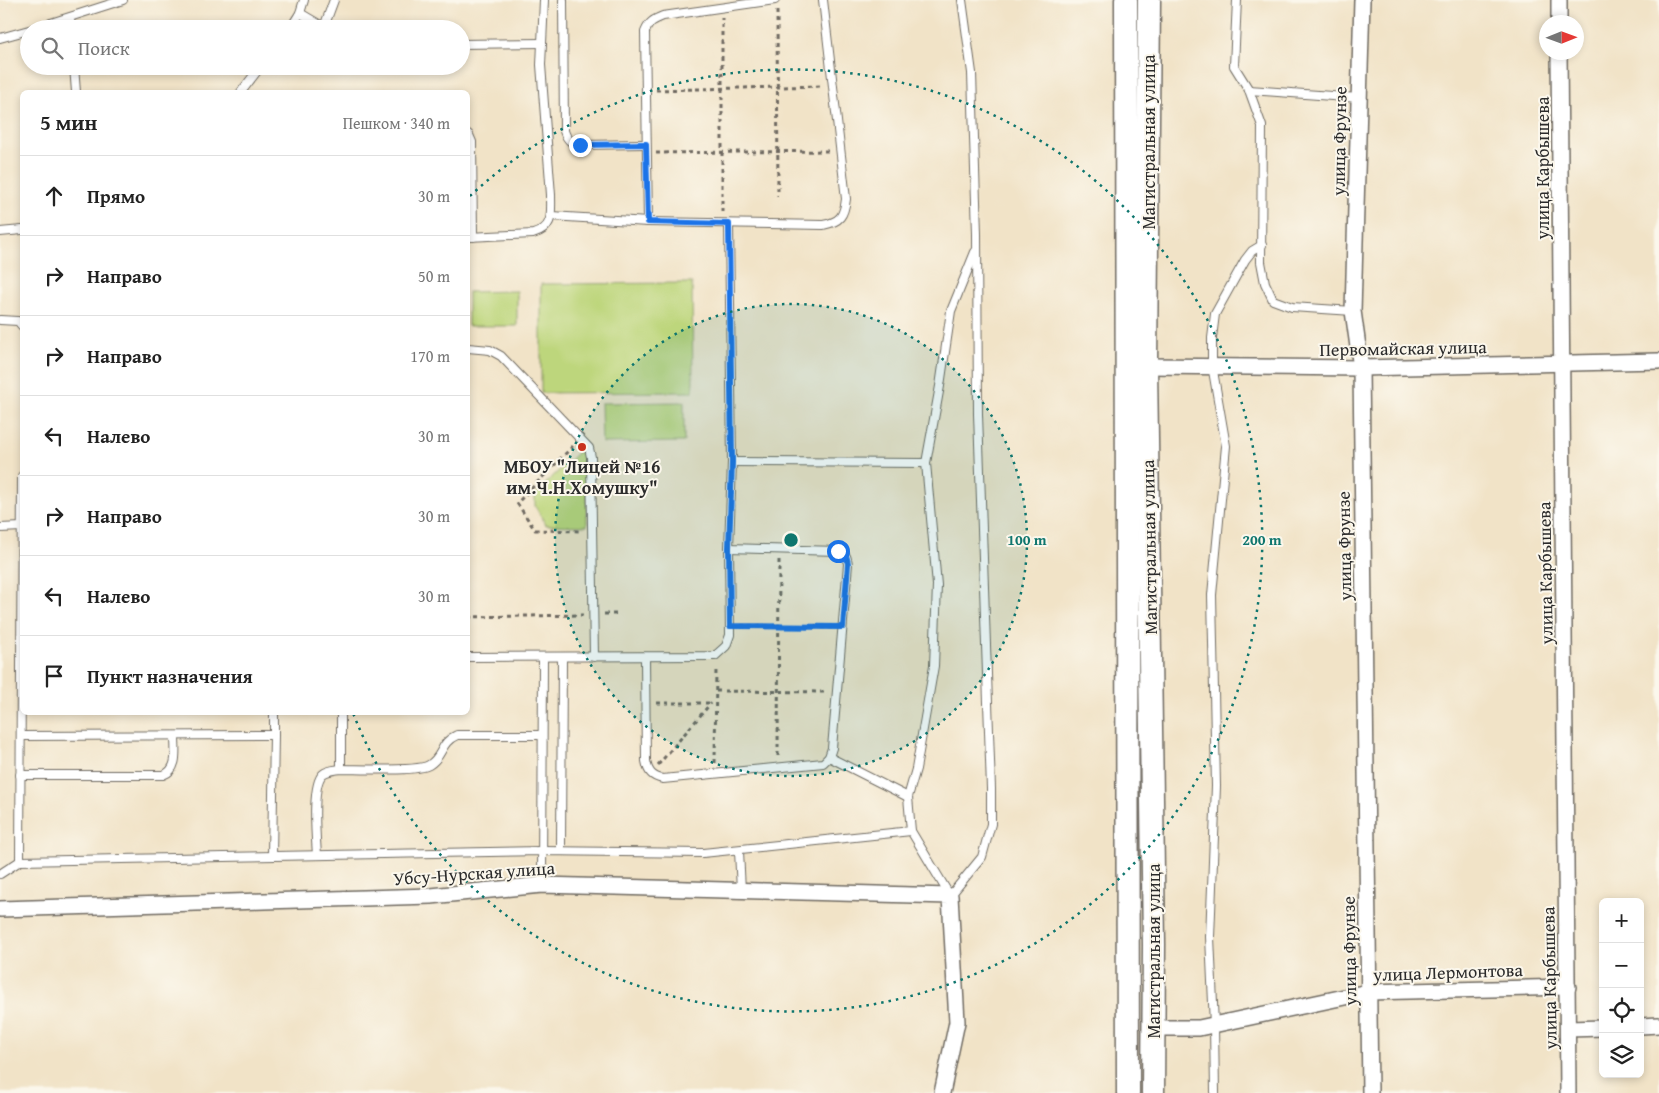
<!DOCTYPE html>
<html lang="ru">
<head>
<meta charset="utf-8">
<style>
	body { margin:0; font-family:"Gentium Book Plus",serif; background:#f2f2f2; color:#222 }
	.controls { position:absolute; right:15px; bottom:15px; display:grid; overflow:hidden; border-radius:8px; box-shadow:0 2px 8px #0003 }
	.controls button { width:45px; height:45px; display:grid; place-items:center; padding:0; border:0; border-bottom:1px solid #e0e0e0; background:#fff; color:#222; font:25px sans-serif }
	.compass { position:absolute; left:1539px; top:15px; width:45px; height:45px; border-radius:50%; background:#fff; box-shadow:0 2px 8px #0003; rotate:89deg }
	.stop { position:absolute; width:15px; height:15px; margin:-11px; border:4px solid #1a73e8; border-radius:50%; background:#fff }
	.stop.end { background:#1a73e8; border-color:#fff; box-shadow:0 1px 5px #0008 }
	.list { margin:0; padding:0; list-style:none }
	h2 { display:flex; justify-content:space-between; align-items:center; height:65px; margin:0; padding:0 20px; font-size:21px }
	h2 small { font-size:16px; font-weight:400; color:#767676 }
	.list li { display:grid; grid-template-columns:32px 1fr auto; gap:15px; align-items:center; box-sizing:border-box; height:80px; padding:0 20px; border-top:1px solid #e0e0e0 }
	.list b { display:block; font-size:19px; white-space:nowrap }
	.list em { font-size:16px; font-style:normal; color:#767676 }
	.icon { flex:none; width:28px; height:28px; fill:none; stroke:currentColor; stroke-width:2; stroke-linecap:round; stroke-linejoin:round }
	.map { position:relative; flex:none; width:1659px; height:1093px; overflow:hidden }
	.search { position:absolute; background:#fff; box-shadow:0 2px 8px #0003; left:20px; top:20px; width:450px; height:55px; display:flex; align-items:center; gap:12px; box-sizing:border-box; padding:0 18px; border-radius:28px; color:#767676; font-size:19px }
	.panel { position:absolute; background:#fff; box-shadow:0 2px 8px #0003; left:20px; top:90px; width:450px; height:625px; border-radius:8px }
	.map>svg:first-child { display:block }
</style>
</head>
<body>
<div class="map">
<svg width="1659" height="1093" viewBox="0 0 1659 1093">
	<rect width="100%" height="100%" fill="#fbf7ec"/>
	<filter id="ink" filterUnits="userSpaceOnUse"><feTurbulence type="fractalNoise" baseFrequency=".02" numOctaves="2"/><feDisplacementMap in="SourceGraphic" scale="10" xChannelSelector="R" yChannelSelector="G"/><feConvolveMatrix kernelMatrix="1 2 1 2 8 2 1 2 1" color-interpolation-filters="sRGB"/></filter>
	<filter id="wash" filterUnits="userSpaceOnUse"><feTurbulence type="fractalNoise" baseFrequency=".0096" numOctaves="4" result="noise"/><feDisplacementMap in="SourceGraphic" scale="20" xChannelSelector="R" yChannelSelector="G"/><feGaussianBlur stdDeviation="1.12" result="paint"/><feColorMatrix in="noise" values="0 0 0 0 0 0 0 0 0 0 0 0 0 0 0 0 0 1.4 0 .05"/><feComposite in="paint" operator="in"/></filter>
	<g filter="url(#wash)">
		<rect width="100%" height="100%" fill="#f1e3c7"/>
		<g fill="#bdd67b" stroke="#748053">
			<polygon points="692,283 693,392 541,393 541,284"/>
			<polygon points="517,291 517,326 468,326 468,292"/>
			<polygon points="684,402 684,442 602,443 601,403"/>
			<polygon points="582,451 587,456 587,526 546,525 535,506 535,494 577,453"/>
		</g>
	</g>
	<g filter="url(#ink)">
		<g fill="none" stroke-linecap="round" stroke-linejoin="round">
			<defs>
				<g id="service">
					<path d="M563 0 564 131C567 140 571 143 580 145L646 144"/>
					<polyline points="1237,0 1234,66 1249,90 1262,126 1261,262 1265,283 1273,300 1292,307 1353,311"/>
					<polyline points="300,13 327,29"/>
					<polyline points="70,18 71,29"/>
					<polyline points="324,27 334,0"/>
					<polyline points="32,29 123,0"/>
					<polyline points="290,29 300,13 304,0"/>
					<polyline points="0,38 29,30"/>
					<polyline points="461,44 542,43"/>
					<polyline points="74,66 76,92"/>
					<polyline points="1249,90 1359,98"/>
					<polyline points="241,92 261,66"/>
					<polyline points="468,134 469,135 472,142 473,237"/>
					<path d="M551 216 648 222 645 32C649 22 653 20 663 16L775 0"/>
					<path d="M648 222 823 225C840 222 844 216 846 199L823 0"/>
					<polyline points="0,232 22,230"/>
					<path d="M468 237 533 234C554 228 551 214 551 195L541 65 544 0"/>
					<polyline points="0,320 18,321 22,326"/>
					<polyline points="468,348 490,350 501,356 589,448 591,457 594,657"/>
					<polyline points="926,463 940,386 951,311 975,252"/>
					<polyline points="22,476 20,861 541,851 703,853 911,831 908,797 916,769 934,666 937,585 926,463 732,462"/>
					<polyline points="0,528 22,527"/>
					<polyline points="468,657 715,656 726,646 730,635 729,548 732,462 729,224"/>
					<path d="M645 657 646 761C648 772 652 777 663 779L823 763 829 757 832 748 848 564C847 557 846 553 838 551L729 548"/>
					<polyline points="341,712 341,769"/>
					<polyline points="21,736 274,735 274,712"/>
					<polyline points="829,757 908,797"/>
					<path d="M20 775H163C179 770 175 750 175 736"/>
					<polyline points="911,831 950,896 982,857 991,824 991,789 978,414 977,234 972,73 962,0"/>
					<polyline points="561,851 562,657"/>
					<polyline points="739,851 741,890"/>
					<path d="M317 855C316 839 311 784 323 774 328 770 335 770 341 769 359 769 417 772 429 765 444 756 439 743 457 735H542"/>
					<polyline points="272,856 274,735"/>
					<polyline points="0,874 20,861"/>
					<polyline points="542,885 543,657"/>
					<polyline points="1215,1093 1214,1025 1210,937 1216,786 1212,595 1226,446 1212,365 1212,338 1215,314 1245,260 1252,251 1262,245"/>
				</g>
				<g id="minor">
					<polyline points="1362,0 1353,311 1361,368 1370,1093"/>
					<polyline points="1559,0 1559,22"/>
					<polyline points="1559,52 1568,1093"/>
					<polyline points="1146,366 1361,368 1659,361"/>
					<polyline points="0,909 431,896 542,885 950,896 957,1022 942,1093"/>
					<polyline points="1640,1026 1659,1025"/>
					<polyline points="1153,1028 1199,1028 1368,992 1568,987"/>
					<polyline points="1568,1029 1603,1028"/>
				</g>
				<g id="secondary">
					<polyline points="1126,0 1128,1093"/>
					<polyline points="1149,0 1146,366 1154,945 1153,1093"/>
				</g>
			</defs>
			<use href="#service" stroke="#706b62" stroke-width="10"/>
			<use href="#minor" stroke="#706b62" stroke-width="18"/>
			<use href="#secondary" stroke="#706b62" stroke-width="25"/>
			<g stroke="#706b62" stroke-width="3" stroke-dasharray="4 4" stroke-linecap="butt">
				<polyline points="777,11 778,196"/>
				<polyline points="656,90 822,86"/>
				<polyline points="656,153 830,151"/>
				<polyline points="722,212 722,18"/>
				<polyline points="573,446 517,503 535,530 581,531"/>
				<polyline points="604,614 619,614"/>
				<polyline points="468,617 583,615"/>
				<polyline points="741,626 832,627"/>
				<polyline points="716,691 826,692"/>
				<polyline points="657,703 713,703"/>
				<polyline points="778,756 779,560"/>
				<polyline points="715,763 716,667"/>
				<polyline points="658,765 711,703"/>
			</g>
			<use href="#service" stroke="#fff" stroke-width="8"/>
			<use href="#minor" stroke="#fff" stroke-width="15"/>
			<use href="#secondary" stroke="#fff" stroke-width="22"/>
		</g>
	</g>
	<g fill="none" stroke-linecap="round" stroke-linejoin="round" filter="url(#ink)">
		<path stroke="#1a73e8" stroke-width="6" d="M580 145 646 144 648 222 729 224 732 462 729 548 730 626 843 627 848 564C847 557 846 553 838 551"/>
	</g>
	<circle cx="791" cy="540" r="236" fill="#0f766e" fill-opacity=".12"/>
	<g fill="none" stroke="#0f766e" stroke-width="2.5" stroke-dasharray="2.5 5">
		<circle cx="791" cy="540" r="236"/>
		<path d="M470 196A471 471 0 1 1 353 713"/>
	</g>
	<circle fill="#c8321e" stroke="#fbf7ec" stroke-width="2" cx="582" cy="447" r="5"/>
	<g text-anchor="middle" dominant-baseline="central" stroke-width="4" stroke-linejoin="round" paint-order="stroke">
		<g font-size="18" fill="#2b2b2b" stroke="#fbf7ec">
			<text transform="translate(1339 141) rotate(-89)">улица Фрунзе</text>
			<text transform="translate(1148 142) rotate(-90)">Магистральная улица</text>
			<text transform="translate(1542 168) rotate(-90)">улица Карбышева</text>
			<text transform="translate(1403 348) rotate(-1)">Первомайская улица</text>
			<text transform="translate(1344 546) rotate(-91)">улица Фрунзе</text>
			<text transform="translate(1149 547) rotate(-91)">Магистральная улица</text>
			<text transform="translate(1545 573) rotate(-91)">улица Карбышева</text>
			<text transform="translate(474 873) rotate(-4)">Убсу-Нурская улица</text>
			<text transform="translate(1153 951) rotate(-90)">Магистральная улица</text>
			<text transform="translate(1349 951) rotate(-91)">улица Фрунзе</text>
			<text transform="translate(1448 972) rotate(-2)">улица Лермонтова</text>
			<text transform="translate(1549 978) rotate(-91)">улица Карбышева</text>
		</g>
		<g font-size="18" font-weight="bold" fill="#2b2b2b" stroke="#fbf7ec">
			<text x="582" y="466">МБОУ "Лицей №16<tspan x="582" dy="21">им.Ч.Н.Хомушку"</tspan></text>
		</g>
	</g>
	<circle cx="791" cy="540" r="8" fill="#0f766e" stroke="#fbf7ec" stroke-width="2.5"/>
	<g font-size="15" text-anchor="middle" font-weight="bold" fill="#0f766e" stroke="#fbf7ec" stroke-width="4" stroke-linejoin="round" paint-order="stroke">
		<text x="1027" y="545">100 m</text>
		<text x="1262" y="545">200 m</text>
	</g>
</svg>
<div class="controls">
<button>+</button>
<button>−</button>
<button><svg class="icon" aria-label="locate" viewBox="0 0 24 24"><circle cx="12" cy="12" r="6"/><path d="M12 2v4M12 18v4M2 12h4M18 12h4"/></svg></button>
<button><svg class="icon" aria-label="layers" viewBox="0 0 24 24"><path d="M12 4l9 5-9 5-9-5zM3 14l9 5 9-5"/></svg></button>
</div>
<svg class="compass" viewBox="-18 -18 36 36"><path d="M0-13l5 13h-10z" fill="#e53935"/><path d="M0 13l5-13h-10z" fill="#767676"/></svg>
<div class="stop" style="left:838px;top:551px"></div>
<div class="stop end" style="left:580px;top:145px"></div>
<div class="search"><svg class="icon" aria-label="search" viewBox="0 0 24 24"><circle cx="10" cy="10" r="6"/><path d="M15 15l6 6"/></svg>Поиск</div>
<section class="panel">
<h2>5 мин<small>Пешком · 340 m</small></h2>
<ul class="list">
<li><svg class="icon" aria-label="ahead" viewBox="0 0 24 24"><path d="M12 20V5M6 11l6-6 6 6"/></svg><div><b>Прямо</b></div><em>30 m</em></li>
<li><svg class="icon" aria-label="right" viewBox="0 0 24 24"><path d="M7 20v-9h11M14 6l5 5-5 5"/></svg><div><b>Направо</b></div><em>50 m</em></li>
<li><svg class="icon" aria-label="right" viewBox="0 0 24 24"><path d="M7 20v-9h11M14 6l5 5-5 5"/></svg><div><b>Направо</b></div><em>170 m</em></li>
<li><svg class="icon" aria-label="left" viewBox="0 0 24 24"><path d="M17 20v-9H6M10 6l-5 5 5 5"/></svg><div><b>Налево</b></div><em>30 m</em></li>
<li><svg class="icon" aria-label="right" viewBox="0 0 24 24"><path d="M7 20v-9h11M14 6l5 5-5 5"/></svg><div><b>Направо</b></div><em>30 m</em></li>
<li><svg class="icon" aria-label="left" viewBox="0 0 24 24"><path d="M17 20v-9H6M10 6l-5 5 5 5"/></svg><div><b>Налево</b></div><em>30 m</em></li>
<li><svg class="icon" aria-label="arrive" viewBox="0 0 24 24"><path d="M6 21V4h12l-3 4 3 4H6"/></svg><div><b>Пункт назначения</b></div></li>
</ul>
</section>
</div>
</body>
</html>
